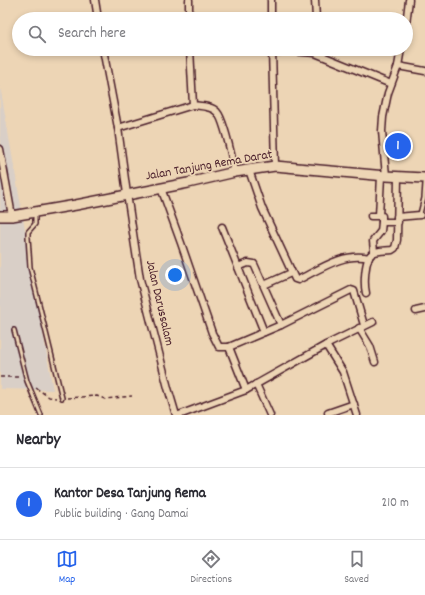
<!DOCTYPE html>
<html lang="en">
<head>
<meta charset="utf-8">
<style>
	body { margin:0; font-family:Dekko,sans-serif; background:#f7f7f7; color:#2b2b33 }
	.you { position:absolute; left:175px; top:275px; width:14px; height:14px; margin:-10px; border:3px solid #fff; border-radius:50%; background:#1a73e8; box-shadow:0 0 0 6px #1a73e833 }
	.badge { display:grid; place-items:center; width:26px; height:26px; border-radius:50%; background:#2563eb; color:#fff; font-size:13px; font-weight:700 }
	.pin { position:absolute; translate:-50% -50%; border:2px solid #fff; box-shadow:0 1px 4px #0006 }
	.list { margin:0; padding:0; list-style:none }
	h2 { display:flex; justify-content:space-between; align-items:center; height:52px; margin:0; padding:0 16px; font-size:17px }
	h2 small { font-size:13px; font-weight:400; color:#7c7c81 }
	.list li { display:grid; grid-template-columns:26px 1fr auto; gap:12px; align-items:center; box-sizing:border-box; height:72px; padding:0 16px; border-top:1px solid #e1e1e2 }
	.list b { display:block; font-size:15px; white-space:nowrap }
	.list p { margin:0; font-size:13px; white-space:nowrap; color:#7c7c81 }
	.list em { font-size:13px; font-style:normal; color:#7c7c81 }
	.icon { flex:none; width:22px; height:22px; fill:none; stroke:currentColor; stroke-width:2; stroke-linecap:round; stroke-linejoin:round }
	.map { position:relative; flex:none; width:425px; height:415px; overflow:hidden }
	.search { position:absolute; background:#fff; box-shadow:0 2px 6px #0003; left:12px; right:12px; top:12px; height:44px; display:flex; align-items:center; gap:10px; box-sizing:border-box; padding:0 14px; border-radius:22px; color:#7c7c81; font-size:15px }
	.sheet { height:124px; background:#fff }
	nav { display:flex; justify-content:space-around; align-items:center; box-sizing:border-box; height:56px; border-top:1px solid #e1e1e2; background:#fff; font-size:11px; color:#7c7c81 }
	nav a { display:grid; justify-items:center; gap:2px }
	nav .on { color:#2563eb }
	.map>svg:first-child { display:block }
</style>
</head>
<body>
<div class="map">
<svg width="425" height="415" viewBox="0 0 425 415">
	<rect width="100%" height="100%" fill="#edd5b5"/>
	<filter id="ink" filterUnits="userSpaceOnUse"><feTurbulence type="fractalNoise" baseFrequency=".025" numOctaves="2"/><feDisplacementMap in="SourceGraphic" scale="8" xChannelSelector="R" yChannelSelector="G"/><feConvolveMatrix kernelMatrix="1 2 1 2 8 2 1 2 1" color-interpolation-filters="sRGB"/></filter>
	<g filter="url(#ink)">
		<polygon fill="#d9cfc7" points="0,86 53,390 0,389"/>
		<polygon fill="#aac2f0" stroke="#4a1f2b" points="403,140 403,150 395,151 395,148 393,148 393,143 395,143 395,141"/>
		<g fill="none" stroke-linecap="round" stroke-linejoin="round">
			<defs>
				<g id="lane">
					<polyline points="35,214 35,224 28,232 28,237 30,267 62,398"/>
					<polyline points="420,214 424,198 425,183"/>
					<polyline points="14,330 27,381 41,415"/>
				</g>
				<g id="street">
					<polyline points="95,0 98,19"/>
					<polyline points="271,0 271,19"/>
					<polyline points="315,0 316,19"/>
					<polyline points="189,19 189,0"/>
					<polyline points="406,24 409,0"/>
					<polyline points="103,49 118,128 127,194 140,279 168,388 176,415"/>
					<path d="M190 49 193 105C201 106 212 106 217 112 225 121 232 159 235 172"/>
					<polyline points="272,49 275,166"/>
					<polyline points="272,52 292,51 315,53 391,84"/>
					<polyline points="398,66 425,71"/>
					<polyline points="118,128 193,105"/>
					<polyline points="0,149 12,216"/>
					<path d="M249 170 262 208 295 279 298 280C320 269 344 252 369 258"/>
					<polyline points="381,176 379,216 382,216 382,222 398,222"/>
					<polyline points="386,176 382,131 383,117 388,93 398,66 401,49"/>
					<polyline points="161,188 181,243 212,333 219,347 229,347 246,390"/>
					<polyline points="371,216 379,216"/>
					<polyline points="397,217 420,215"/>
					<polyline points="222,227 264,332"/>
					<polyline points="374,252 373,241 381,231 382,222"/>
					<polyline points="238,267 248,263 254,264 281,325"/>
					<polyline points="264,285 291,273"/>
					<path d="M366 293C364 285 364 258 373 253 378 250 387 251 392 250L395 248 397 240 398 176"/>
					<polyline points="416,311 425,309"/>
					<polyline points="359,328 370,346 375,362"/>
					<polyline points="326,345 343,372 357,415"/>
					<polyline points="229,347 281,325 351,290 354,291 364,325"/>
					<polyline points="256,384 270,415"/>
					<polyline points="328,413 354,404"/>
					<polyline points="179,415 246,390 326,345 373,322"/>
				</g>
				<polyline id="secondary" points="0,216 12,216 76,205 188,183 235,172 275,166 386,176 425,178"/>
			</defs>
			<use href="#lane" stroke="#4a1f2b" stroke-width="6"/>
			<use href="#street" stroke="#4a1f2b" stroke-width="9"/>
			<use href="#secondary" stroke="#4a1f2b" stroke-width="12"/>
			<g stroke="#4a1f2b" stroke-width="1.5" stroke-dasharray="4 3" stroke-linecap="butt">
				<polyline points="0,377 20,377"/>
				<polyline points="36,388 49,397 56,398"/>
				<polyline points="67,398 97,396 105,399 132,396"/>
			</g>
			<use href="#lane" stroke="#edd5b5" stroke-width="3"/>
			<use href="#street" stroke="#edd5b5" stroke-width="6"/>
			<use href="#secondary" stroke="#edd5b5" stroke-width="9"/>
		</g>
	</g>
	<g text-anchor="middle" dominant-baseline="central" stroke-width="3" stroke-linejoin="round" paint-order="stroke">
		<g font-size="13" fill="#4a1f2b" stroke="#edd5b5">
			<text transform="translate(209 166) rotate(-10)">Jalan Tanjung Rema Darat</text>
			<text transform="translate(159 303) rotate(77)">Jalan Darussalam</text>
		</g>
	</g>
</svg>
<div class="you"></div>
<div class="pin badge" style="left:398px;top:146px">1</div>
<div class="search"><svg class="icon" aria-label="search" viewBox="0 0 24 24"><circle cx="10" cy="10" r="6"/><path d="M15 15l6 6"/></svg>Search here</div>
</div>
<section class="sheet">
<h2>Nearby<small></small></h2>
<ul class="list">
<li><span class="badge">1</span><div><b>Kantor Desa Tanjung Rema</b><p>Public building · Gang Damai</p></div><em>210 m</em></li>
</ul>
</section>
<nav>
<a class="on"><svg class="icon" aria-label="map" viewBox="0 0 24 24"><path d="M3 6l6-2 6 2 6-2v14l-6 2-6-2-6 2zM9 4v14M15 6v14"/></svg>Map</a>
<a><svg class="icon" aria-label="directions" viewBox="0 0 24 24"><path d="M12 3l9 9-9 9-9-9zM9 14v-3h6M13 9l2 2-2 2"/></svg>Directions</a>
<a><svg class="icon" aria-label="saved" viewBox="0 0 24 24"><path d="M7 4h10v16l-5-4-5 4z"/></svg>Saved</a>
</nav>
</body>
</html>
